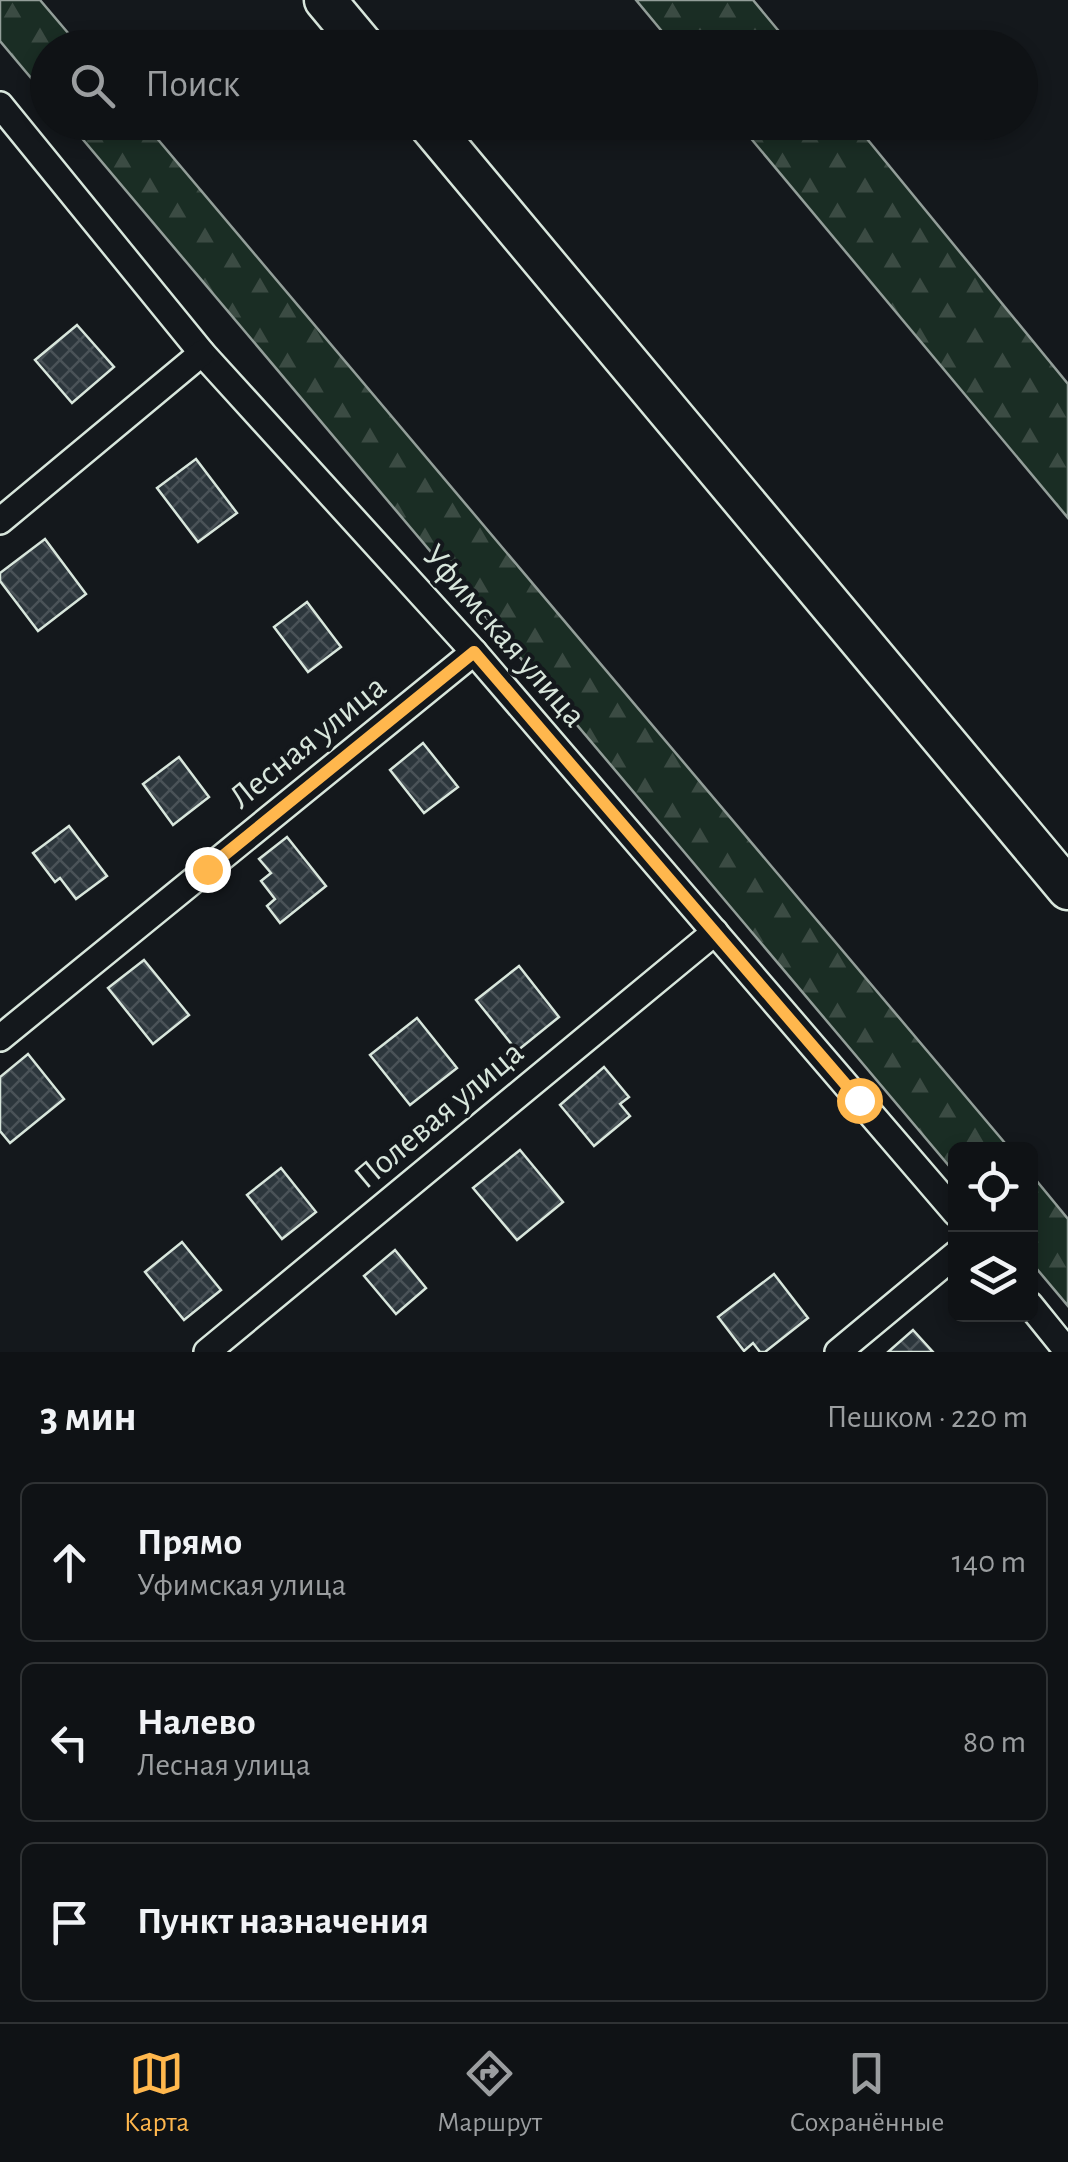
<!DOCTYPE html>
<html lang="ru">
<head>
<meta charset="utf-8">
<style>
	body { margin:0; font-family:"Alegreya Sans",sans-serif; background:#181b1e; color:#f1f3f6 }
	.controls { position:absolute; right:30px; bottom:30px; display:grid; overflow:hidden; border-radius:15px; box-shadow:0 5px 15px #0003 }
	.controls button { width:90px; height:90px; display:grid; place-items:center; padding:0; border:0; border-bottom:2px solid #2f3234; background:#0f1215; color:#f1f3f6; font:50px sans-serif }
	.stop { position:absolute; width:30px; height:30px; margin:-22px; border:8px solid #ffb74d; border-radius:50%; background:#fff }
	.stop.end { background:#ffb74d; border-color:#fff; box-shadow:0 2px 10px #0008 }
	.list { margin:0; padding:0; list-style:none }
	h2 { display:flex; justify-content:space-between; align-items:center; height:130px; margin:0; padding:0 40px; font-size:42px }
	h2 small { font-size:32px; font-weight:400; color:#9b9ea0 }
	.list li { display:grid; grid-template-columns:65px 1fr auto; gap:30px; align-items:center; box-sizing:border-box; height:160px; margin:0 20px 20px; padding:0 20px; border:2px solid #2f3234; border-radius:15px }
	.list b { display:block; font-size:38px; white-space:nowrap }
	.list p { margin:0; font-size:32px; white-space:nowrap; color:#9b9ea0 }
	.list em { font-size:32px; font-style:normal; color:#9b9ea0 }
	.icon { flex:none; width:55px; height:55px; fill:none; stroke:currentColor; stroke-width:2; stroke-linecap:round; stroke-linejoin:round }
	.map { position:relative; flex:none; width:1068px; height:1352px; overflow:hidden }
	.search { position:absolute; background:#0f1215; box-shadow:0 5px 15px #0003; left:30px; right:30px; top:30px; height:110px; display:flex; align-items:center; gap:25px; box-sizing:border-box; padding:0 35px; border-radius:55px; color:#9b9ea0; font-size:38px }
	.sheet { height:670px; background:#0f1215 }
	nav { display:flex; justify-content:space-around; align-items:center; box-sizing:border-box; height:140px; border-top:2px solid #2f3234; background:#0f1215; font-size:28px; color:#9b9ea0 }
	nav a { display:grid; justify-items:center; gap:5px }
	nav .on { color:#ffb74d }
	.map>svg:first-child { display:block }
</style>
</head>
<body>
<div class="map">
<svg width="1068" height="1352" viewBox="0 0 1068 1352">
	<defs>
		<pattern id="forest-firs" width="22" height="20" patternUnits="userSpaceOnUse" patternTransform="scale(2.5)"><rect width="22" height="20" fill="#1a2d24"/><path d="M5 1l3.5 6h-7zM16 11l3.5 6h-7z" fill="#3b4b43"/></pattern>
		<pattern id="building-cross-hatch" width="8" height="8" patternUnits="userSpaceOnUse" patternTransform="scale(2.5)"><rect width="8" height="8" fill="#2c363c"/><path d="M0 0l8 8M0 8l8-8" fill="none" stroke="#4a5358"/></pattern>
	</defs>
	<rect width="100%" height="100%" fill="#14181c"/>
	<g fill="url(#forest-firs)" stroke="#939e99" stroke-width="2.5">
		<polygon points="0,0 40,0 80,47 48,48 47,97 0,41"/>
		<polygon points="636,0 753,0 792,47 675,47"/>
		<polygon points="69,123 144,123 1010,1149 956,1150 955,1173"/>
		<polygon points="738,123 854,123 1068,384 1068,518"/>
		<polygon points="1031,1174 1068,1219 1068,1306 1031,1262"/>
	</g>
	<g fill="url(#building-cross-hatch)" stroke="#d8e6dc" stroke-width="2.5">
		<polygon points="77,325 114,367 72,403 35,360"/>
		<polygon points="196,459 237,513 198,542 157,488"/>
		<polygon points="45,539 86,594 38,631 0,581 0,573"/>
		<polygon points="307,602 341,647 308,672 274,627"/>
		<polygon points="423,743 458,787 424,813 390,770"/>
		<polygon points="179,757 209,797 173,825 143,784"/>
		<polygon points="69,826 107,876 76,899 60,878 55,882 33,853"/>
		<polygon points="287,837 326,886 280,923 267,906 275,899 261,881 271,873 259,859"/>
		<polygon points="144,960 189,1015 153,1044 108,988"/>
		<polygon points="519,966 559,1017 517,1051 476,1000"/>
		<polygon points="417,1018 457,1068 410,1105 370,1055"/>
		<polygon points="28,1054 64,1099 10,1143 0,1131 0,1077"/>
		<polygon points="604,1067 629,1097 620,1104 630,1116 594,1146 560,1105"/>
		<polygon points="520,1150 563,1202 517,1240 473,1188"/>
		<polygon points="281,1168 316,1212 282,1239 247,1195"/>
		<polygon points="182,1242 221,1290 184,1320 145,1272"/>
		<polygon points="395,1250 426,1288 396,1314 364,1276"/>
		<polygon points="774,1274 808,1318 765,1352 760,1352 753,1343 744,1351 718,1317"/>
		<polygon points="913,1330 933,1352 888,1352"/>
	</g>
	<g fill="none" stroke-linecap="round" stroke-linejoin="round">
		<defs>
			<g id="street">
				<polyline points="0,105 202,353 474,652 956,1213"/>
				<polyline points="0,521 202,353"/>
				<polyline points="0,1038 474,652"/>
				<polyline points="1030,1305 1068,1352"/>
				<polyline points="207,1352 715,932"/>
				<polyline points="838,1352 956,1254"/>
			</g>
			<g id="primary">
				<polyline points="325,0 365,48"/>
				<polyline points="427,122 1068,889"/>
			</g>
		</defs>
		<use href="#street" stroke="#d8e6dc" stroke-width="30"/>
		<use href="#primary" stroke="#d8e6dc" stroke-width="45"/>
		<use href="#street" stroke="#14181c" stroke-width="25"/>
		<use href="#primary" stroke="#14181c" stroke-width="40"/>
	</g>
	<g fill="none" stroke-linecap="round" stroke-linejoin="round">
		<polyline stroke="#ffb74d" stroke-width="12" points="207,869 474,652 859,1100"/>
	</g>
	<g text-anchor="middle" dominant-baseline="central" stroke-width="8" stroke-linejoin="round" paint-order="stroke">
		<g font-size="35" fill="#d8e6dc" stroke="#14181c">
			<text transform="translate(504 636) rotate(49)">Уфимская улица</text>
			<text transform="translate(308 742) rotate(-39)">Лесная улица</text>
			<text transform="translate(439 1115) rotate(-40)">Полевая улица</text>
		</g>
	</g>
</svg>
<div class="controls">
<button><svg class="icon" aria-label="locate" viewBox="0 0 24 24"><circle cx="12" cy="12" r="6"/><path d="M12 2v4M12 18v4M2 12h4M18 12h4"/></svg></button>
<button><svg class="icon" aria-label="layers" viewBox="0 0 24 24"><path d="M12 4l9 5-9 5-9-5zM3 14l9 5 9-5"/></svg></button>
</div>
<div class="stop" style="left:859px;top:1100px"></div>
<div class="stop end" style="left:207px;top:869px"></div>
<div class="search"><svg class="icon" aria-label="search" viewBox="0 0 24 24"><circle cx="10" cy="10" r="6"/><path d="M15 15l6 6"/></svg>Поиск</div>
</div>
<section class="sheet">
<h2>3 мин<small>Пешком · 220 m</small></h2>
<ul class="list">
<li><svg class="icon" aria-label="ahead" viewBox="0 0 24 24"><path d="M12 20V5M6 11l6-6 6 6"/></svg><div><b>Прямо</b><p>Уфимская улица</p></div><em>140 m</em></li>
<li><svg class="icon" aria-label="left" viewBox="0 0 24 24"><path d="M17 20v-9H6M10 6l-5 5 5 5"/></svg><div><b>Налево</b><p>Лесная улица</p></div><em>80 m</em></li>
<li><svg class="icon" aria-label="arrive" viewBox="0 0 24 24"><path d="M6 21V4h12l-3 4 3 4H6"/></svg><div><b>Пункт назначения</b></div></li>
</ul>
</section>
<nav>
<a class="on"><svg class="icon" aria-label="map" viewBox="0 0 24 24"><path d="M3 6l6-2 6 2 6-2v14l-6 2-6-2-6 2zM9 4v14M15 6v14"/></svg>Карта</a>
<a><svg class="icon" aria-label="directions" viewBox="0 0 24 24"><path d="M12 3l9 9-9 9-9-9zM9 14v-3h6M13 9l2 2-2 2"/></svg>Маршрут</a>
<a><svg class="icon" aria-label="saved" viewBox="0 0 24 24"><path d="M7 4h10v16l-5-4-5 4z"/></svg>Сохранённые</a>
</nav>
</body>
</html>
